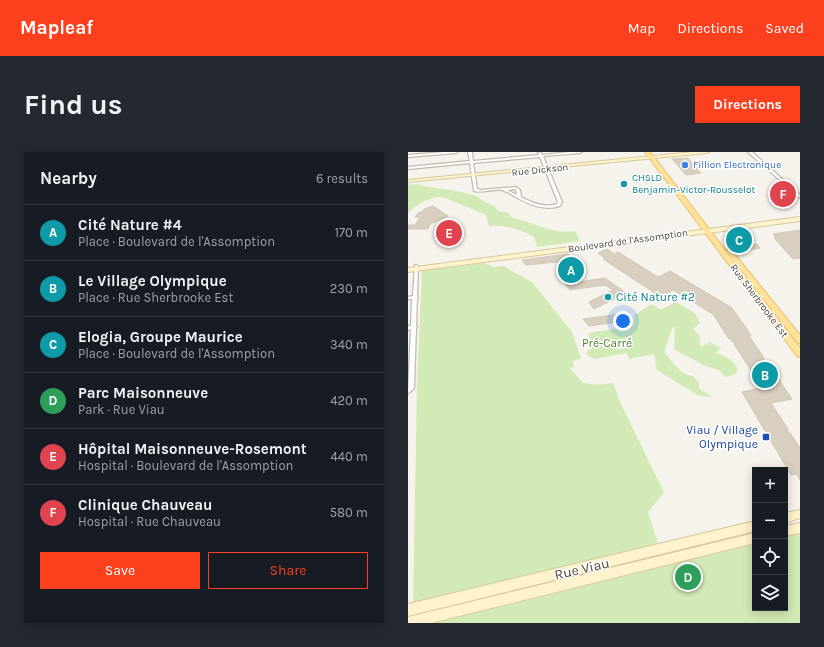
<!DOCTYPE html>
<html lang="en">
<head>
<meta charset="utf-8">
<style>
	body { margin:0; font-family:Karla,sans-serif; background:#242831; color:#f1f3f6 }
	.controls { position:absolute; right:12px; bottom:12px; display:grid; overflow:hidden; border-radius:0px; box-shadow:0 2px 10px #0003 }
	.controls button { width:36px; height:36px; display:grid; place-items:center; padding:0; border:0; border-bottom:1px solid #363941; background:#171b24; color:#f1f3f6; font:20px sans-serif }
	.you { position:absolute; left:215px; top:169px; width:14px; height:14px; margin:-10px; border:3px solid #fff; border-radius:50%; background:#1a73e8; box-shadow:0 0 0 6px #1a73e833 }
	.badge { display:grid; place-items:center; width:26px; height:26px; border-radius:50%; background:#fc3f1d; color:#fff; font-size:13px; font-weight:700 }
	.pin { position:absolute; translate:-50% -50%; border:2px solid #fff; box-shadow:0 1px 4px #0006 }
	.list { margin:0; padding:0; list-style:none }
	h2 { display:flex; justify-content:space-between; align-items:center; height:52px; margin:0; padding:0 16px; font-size:17px }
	h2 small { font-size:13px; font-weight:400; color:#9ea1a6 }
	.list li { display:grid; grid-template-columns:26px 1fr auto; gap:12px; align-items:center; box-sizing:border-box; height:56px; padding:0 16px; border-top:1px solid #363941 }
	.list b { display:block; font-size:15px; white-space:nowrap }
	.list p { margin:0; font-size:13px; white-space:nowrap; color:#9ea1a6 }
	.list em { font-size:13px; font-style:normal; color:#9ea1a6 }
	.actions { display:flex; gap:8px; padding:12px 16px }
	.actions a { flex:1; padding:9px 0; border:1px solid #fc3f1d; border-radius:0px; text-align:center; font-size:14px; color:#fc3f1d }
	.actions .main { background:#fc3f1d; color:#fff }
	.icon { flex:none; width:22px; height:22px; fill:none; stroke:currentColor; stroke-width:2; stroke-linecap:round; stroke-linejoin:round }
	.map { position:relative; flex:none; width:392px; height:471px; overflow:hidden; border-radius:0px }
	header { display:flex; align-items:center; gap:24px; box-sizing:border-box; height:56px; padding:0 20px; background:#fc3f1d; color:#fff }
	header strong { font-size:19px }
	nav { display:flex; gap:22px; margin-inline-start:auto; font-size:14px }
	.intro { display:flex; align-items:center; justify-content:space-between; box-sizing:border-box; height:96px; padding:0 24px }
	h1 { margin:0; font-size:28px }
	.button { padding:10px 18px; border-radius:0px; background:#fc3f1d; color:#fff; font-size:14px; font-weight:700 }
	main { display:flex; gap:24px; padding:0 24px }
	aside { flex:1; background:#171b24; border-radius:0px; box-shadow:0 2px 10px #0003 }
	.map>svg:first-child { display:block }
</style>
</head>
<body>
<header>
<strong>Mapleaf</strong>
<nav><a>Map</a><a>Directions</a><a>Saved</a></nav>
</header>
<div class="intro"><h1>Find us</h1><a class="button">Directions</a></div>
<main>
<aside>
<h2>Nearby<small>6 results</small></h2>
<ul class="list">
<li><span class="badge" style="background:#0f9aa8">A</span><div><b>Cité Nature #4</b><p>Place · Boulevard de l'Assomption</p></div><em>170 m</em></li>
<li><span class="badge" style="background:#0f9aa8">B</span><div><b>Le Village Olympique</b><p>Place · Rue Sherbrooke Est</p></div><em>230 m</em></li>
<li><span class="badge" style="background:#0f9aa8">C</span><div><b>Elogia, Groupe Maurice</b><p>Place · Boulevard de l'Assomption</p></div><em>340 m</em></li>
<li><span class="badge" style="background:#2e9e5b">D</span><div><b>Parc Maisonneuve</b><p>Park · Rue Viau</p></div><em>420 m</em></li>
<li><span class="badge" style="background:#e0444e">E</span><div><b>Hôpital Maisonneuve-Rosemont</b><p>Hospital · Boulevard de l'Assomption</p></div><em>440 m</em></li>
<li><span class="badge" style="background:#e0444e">F</span><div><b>Clinique Chauveau</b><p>Hospital · Rue Chauveau</p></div><em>580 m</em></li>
</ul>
<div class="actions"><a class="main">Save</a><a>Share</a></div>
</aside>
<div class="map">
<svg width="392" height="471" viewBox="0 0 392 471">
	<rect width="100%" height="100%" fill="#f6f3ec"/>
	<g fill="#d2eab5">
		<path d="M9 32C30 38 50 37 71 45L73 48 87 54 88 57 93 60H100L103 65C124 70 145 83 167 79L172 89 129 95 126 85C113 77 97 73 81 74L78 63 35 45C23 44 8 52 0 61V33Z"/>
		<polygon points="75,111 86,115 95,114 124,130 164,180 173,207 165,209 166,215 162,216 175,231 190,233 205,231 212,250 256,340 240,360 250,392 5,451 9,232 14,119"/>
		<path d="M268 150 287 161 292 171 285 177 291 183 293 195 302 190 313 196 308 201C319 205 325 207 330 218L326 223 318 225 310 218 295 213 266 197 267 177 265 174 256 200C264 209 272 223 285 224L291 231V237L305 245 291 244 249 218 246 202 221 207 219 201 187 207 179 203V199L185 195 180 181 225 174 227 163 242 153H245L253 158Z"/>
		<polygon points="392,380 392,471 27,471 347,392 347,456 377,456 377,384"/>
	</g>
	<g fill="#d8cfc1" stroke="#d3c7b4">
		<polygon points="280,6 283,10 293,21 278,23 264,7"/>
		<polygon points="380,38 388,45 373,47 366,40"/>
		<polygon points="25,54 40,64 22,72 20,77 0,77 0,73 7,73 12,65 7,65 11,60 14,60 16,57"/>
		<polygon points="337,78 341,83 334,84 341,93 349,92 352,96 333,99 318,80"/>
		<polygon points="392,78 392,106 385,107 367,87 367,84 365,82"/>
		<polygon points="199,97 206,102 210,100 250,125 262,119 324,156 343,183 341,184 356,206 355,209 359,210 384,247 363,251 380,277 380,280 383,282 392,296 392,328 388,322 383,323 334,240 354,236 323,187 321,187 305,162 265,138 253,145 195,107 197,106 190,101"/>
		<polygon points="160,102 177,115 158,123 164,131 197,126 218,141 186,157 181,150 205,138 197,133 162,138 149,122 166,114 159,109 118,113 114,108"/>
		<polygon points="221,161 224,168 181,174 175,167"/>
	</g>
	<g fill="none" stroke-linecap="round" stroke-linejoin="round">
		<defs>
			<g id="street">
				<polygon points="37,0 50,0 48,1 0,5 0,3"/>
				<path d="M60 0H64L65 9 131 3 130 1 132 0 134 3 162 0H174L172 1 135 4 154 50 152 54C135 59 123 53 108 45 104 43 98 39 94 38 84 37 75 41 66 39L62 11 0 17V15L62 9ZM132 5 150 50 149 52C136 56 125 51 113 45L112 38 108 35 72 38 69 37 65 11ZM107 37 108 38 109 43 99 38Z"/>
				<polygon points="340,0 344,0 392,43 392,46"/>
				<polygon points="7,113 8,113 10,114 9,144 10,145 9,146 8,174 9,175 8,176 6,236 2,240 0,241 3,177 0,178 0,174 3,174 4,147 0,147 0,145 5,144"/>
			</g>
			<g id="secondary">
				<polygon points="285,0 301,0 299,1 0,30 0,28"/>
				<polygon points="392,65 392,69 0,120 0,116"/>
				<polygon points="392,358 392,366 377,371 377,361"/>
				<polygon points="347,369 347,379 0,464 0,452"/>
				<polygon points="392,371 392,381 377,384 377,374"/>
				<polygon points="347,381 347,391 23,471 0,471 0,465"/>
			</g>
			<g id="primary">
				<polygon points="237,0 242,0 392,196 392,205 389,204"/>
				<polygon points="321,97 323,98 392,183 392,191 389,190 319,100 319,98"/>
			</g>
		</defs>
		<use href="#street" stroke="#c2bbae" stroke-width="2.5"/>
		<use href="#secondary" stroke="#d6c79b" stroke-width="2"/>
		<use href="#primary" stroke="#e6c16a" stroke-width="2"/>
		<use href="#street" fill="#fff" fill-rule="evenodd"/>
		<use href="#secondary" fill="#fff3cd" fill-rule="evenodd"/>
		<use href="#primary" fill="#ffe39c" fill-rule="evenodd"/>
	</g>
	<circle fill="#3f7fe0" stroke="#fff" stroke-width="1.5" cx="277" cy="13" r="4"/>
	<g fill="#0f9aa8" stroke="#fff" stroke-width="1.5">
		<circle cx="216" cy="32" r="4"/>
		<circle cx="200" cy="145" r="4"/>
	</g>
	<rect fill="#1a4fb4" stroke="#fff" stroke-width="1.5" x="354" y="281" width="8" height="8" rx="2"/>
	<g text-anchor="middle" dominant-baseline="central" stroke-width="3" stroke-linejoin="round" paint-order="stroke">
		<g font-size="10" fill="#366cbe" stroke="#fff" text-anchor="start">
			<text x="285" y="13">Fillion Electronique</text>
		</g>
		<g font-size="10" fill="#4b4439" stroke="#fff">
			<text transform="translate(132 18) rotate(-6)">Rue Dickson</text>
			<text transform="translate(220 89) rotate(-8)">Boulevard de l'Assomption</text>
			<text transform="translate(351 149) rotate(53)">Rue Sherbrooke Est</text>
		</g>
		<g font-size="10" fill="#0d838f" stroke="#fff" text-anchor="start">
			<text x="224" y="26">CHSLD<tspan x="224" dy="12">Benjamin-Victor-Rousselot</tspan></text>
		</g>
		<g font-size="12" fill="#0d838f" stroke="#fff" text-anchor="start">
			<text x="208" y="145">Cité Nature #2</text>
		</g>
		<g font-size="12" fill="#4a7f2a" stroke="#fff">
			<text x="199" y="191">Pré-Carré</text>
		</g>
		<g font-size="12" fill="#164399" stroke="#fff" text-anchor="end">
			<text x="350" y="278">Viau / Village<tspan x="350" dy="14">Olympique</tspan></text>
		</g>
		<g font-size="14" fill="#4b4439" stroke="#fff">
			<text transform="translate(174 417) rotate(-13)">Rue Viau</text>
		</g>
	</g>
</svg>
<div class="controls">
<button>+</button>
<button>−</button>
<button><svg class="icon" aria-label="locate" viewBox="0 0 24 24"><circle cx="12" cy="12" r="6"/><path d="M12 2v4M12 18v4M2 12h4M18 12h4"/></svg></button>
<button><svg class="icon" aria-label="layers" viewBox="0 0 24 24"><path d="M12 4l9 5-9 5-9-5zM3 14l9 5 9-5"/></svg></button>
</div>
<div class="you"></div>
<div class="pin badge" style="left:163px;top:118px;background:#0f9aa8">A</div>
<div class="pin badge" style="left:357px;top:223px;background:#0f9aa8">B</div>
<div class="pin badge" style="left:331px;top:88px;background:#0f9aa8">C</div>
<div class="pin badge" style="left:280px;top:425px;background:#2e9e5b">D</div>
<div class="pin badge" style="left:41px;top:81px;background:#e0444e">E</div>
<div class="pin badge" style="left:375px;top:42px;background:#e0444e">F</div>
</div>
</main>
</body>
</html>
